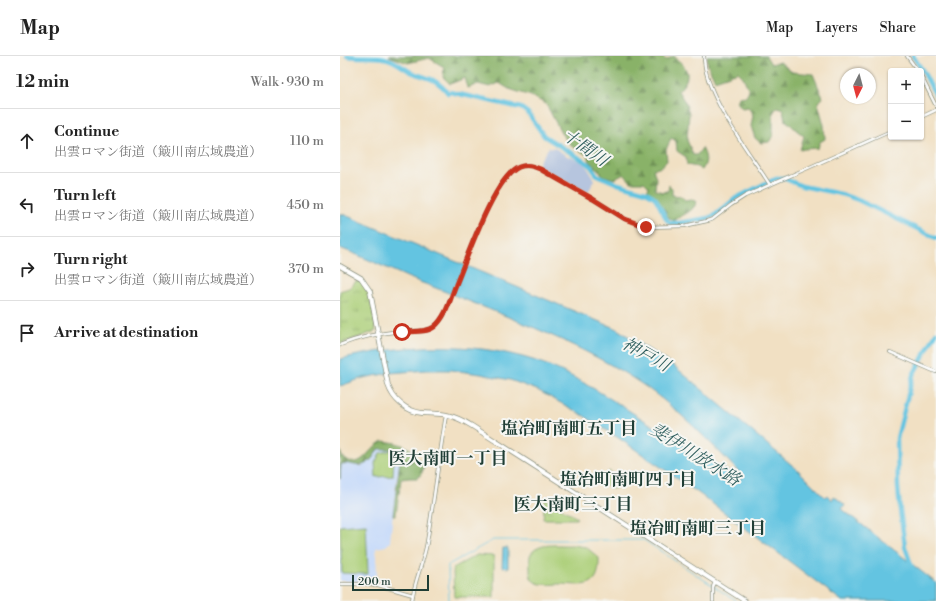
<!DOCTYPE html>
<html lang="en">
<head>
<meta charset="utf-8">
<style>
	body { margin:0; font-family:"Libre Bodoni","Noto Serif JP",serif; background:#f6f6f6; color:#222 }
	.controls { position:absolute; right:12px; top:12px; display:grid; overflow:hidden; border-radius:4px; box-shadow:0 1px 3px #0004 }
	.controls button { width:36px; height:36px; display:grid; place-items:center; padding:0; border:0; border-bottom:1px solid #e0e0e0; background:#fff; color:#222; font:20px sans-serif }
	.compass { position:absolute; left:500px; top:12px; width:36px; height:36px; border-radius:50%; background:#fff; box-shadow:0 1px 3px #0004; rotate:186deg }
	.scale { position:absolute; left:12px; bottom:10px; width:77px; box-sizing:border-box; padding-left:4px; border:2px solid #1f3d34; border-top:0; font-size:11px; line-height:14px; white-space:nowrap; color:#1f3d34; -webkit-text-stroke:3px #f6f6f2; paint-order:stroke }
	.stop { position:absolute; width:12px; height:12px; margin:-9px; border:3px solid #c8321e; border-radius:50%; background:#fff }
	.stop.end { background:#c8321e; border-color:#fff; box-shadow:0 1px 4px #0008 }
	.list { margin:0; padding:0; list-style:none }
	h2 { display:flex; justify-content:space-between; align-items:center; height:52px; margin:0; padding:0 16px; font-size:17px }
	h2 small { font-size:13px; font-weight:400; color:#767676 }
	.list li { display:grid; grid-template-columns:26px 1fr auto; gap:12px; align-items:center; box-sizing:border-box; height:64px; padding:0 16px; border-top:1px solid #e0e0e0 }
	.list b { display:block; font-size:15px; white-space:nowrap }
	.list p { margin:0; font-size:13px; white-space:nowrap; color:#767676 }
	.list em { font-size:13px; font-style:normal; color:#767676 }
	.icon { flex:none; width:22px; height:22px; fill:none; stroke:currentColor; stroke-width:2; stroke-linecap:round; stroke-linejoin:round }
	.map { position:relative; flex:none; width:596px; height:545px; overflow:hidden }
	header { display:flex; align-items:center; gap:24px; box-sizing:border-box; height:56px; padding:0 20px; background:#fff; border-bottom:1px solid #e0e0e0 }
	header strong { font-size:19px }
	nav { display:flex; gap:22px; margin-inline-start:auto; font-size:14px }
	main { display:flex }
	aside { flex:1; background:#fff }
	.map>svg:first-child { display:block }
</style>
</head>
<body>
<header>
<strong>Map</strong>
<nav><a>Map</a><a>Layers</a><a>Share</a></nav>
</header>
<main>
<aside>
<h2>12 min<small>Walk · 930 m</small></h2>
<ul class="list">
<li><svg class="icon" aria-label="ahead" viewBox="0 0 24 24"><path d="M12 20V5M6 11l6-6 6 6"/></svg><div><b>Continue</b><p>出雲ロマン街道（簸川南広域農道）</p></div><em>110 m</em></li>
<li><svg class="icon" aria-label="left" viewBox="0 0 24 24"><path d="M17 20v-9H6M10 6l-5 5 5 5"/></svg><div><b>Turn left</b><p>出雲ロマン街道（簸川南広域農道）</p></div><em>450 m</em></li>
<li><svg class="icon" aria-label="right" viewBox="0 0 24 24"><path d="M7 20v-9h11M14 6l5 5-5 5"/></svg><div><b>Turn right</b><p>出雲ロマン街道（簸川南広域農道）</p></div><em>370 m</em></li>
<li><svg class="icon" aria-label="arrive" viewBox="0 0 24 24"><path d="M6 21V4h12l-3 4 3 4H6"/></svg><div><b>Arrive at destination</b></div></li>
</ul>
</aside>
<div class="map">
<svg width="596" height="545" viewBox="0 0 596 545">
	<defs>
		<pattern id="grass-tufts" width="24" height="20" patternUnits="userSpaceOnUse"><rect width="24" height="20" fill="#accf78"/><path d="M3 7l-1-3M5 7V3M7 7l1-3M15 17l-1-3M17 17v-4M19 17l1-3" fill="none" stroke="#8ba963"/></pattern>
		<pattern id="forest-firs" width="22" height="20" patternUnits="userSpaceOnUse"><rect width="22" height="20" fill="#89b268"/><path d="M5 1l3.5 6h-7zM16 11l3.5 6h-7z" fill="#6f9256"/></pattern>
	</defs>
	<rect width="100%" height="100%" fill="#f6f6f2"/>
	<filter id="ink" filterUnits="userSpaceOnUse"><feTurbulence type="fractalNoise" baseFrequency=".025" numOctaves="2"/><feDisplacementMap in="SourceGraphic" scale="8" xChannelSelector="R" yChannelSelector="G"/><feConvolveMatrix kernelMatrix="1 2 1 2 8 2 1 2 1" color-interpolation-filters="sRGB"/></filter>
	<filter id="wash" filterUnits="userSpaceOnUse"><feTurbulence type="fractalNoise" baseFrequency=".012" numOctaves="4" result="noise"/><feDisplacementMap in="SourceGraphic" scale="16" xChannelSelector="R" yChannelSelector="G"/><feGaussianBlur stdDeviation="0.9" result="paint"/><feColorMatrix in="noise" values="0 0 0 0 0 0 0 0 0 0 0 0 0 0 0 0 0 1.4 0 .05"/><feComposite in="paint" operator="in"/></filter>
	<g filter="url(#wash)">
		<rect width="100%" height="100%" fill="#f1e0c3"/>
		<polygon fill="#c9dcf9" points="46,392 57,393 61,397 56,428 50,486 46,490 36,492 37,525 0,525 0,423 1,408 5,407 21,410 31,404 38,393"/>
		<polygon fill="#b6c5de" points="209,91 212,93 213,91 229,101 230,100 245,108 255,124 248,136 200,111 199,106"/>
		<g fill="url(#grass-tufts)" stroke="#668656">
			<polygon points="16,225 22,225 30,237 36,275 0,288 0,235 9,232"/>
			<polygon points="269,415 280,424 275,432 272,433 262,426"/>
			<polygon points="205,442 237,462 236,463 203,463"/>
		</g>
		<g fill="url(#forest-firs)" stroke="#54784e">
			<path d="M49 0H322L326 4 334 0C348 13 353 20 338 35L345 46 349 58 347 84 353 99H357L362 92C366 100 368 105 362 114L357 111 347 109 346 101 337 95 336 85 331 82 326 94 327 105 319 112 313 113 316 122 315 134 323 136 328 135 329 129 332 132V139L341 140 345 144 352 143 357 146C351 158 344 157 334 165L328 161 316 141 307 135 309 131 304 126H291L284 118 275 123 264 120 251 107 247 99 233 91 223 80 206 48 191 40 169 33 159 27 150 31 138 28 128 32 125 22 110 28 103 21 104 11 89 2 68 7Z"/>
			<path d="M367 0H426L431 8 440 6 452 16 473 18 483 42 478 47 484 69 485 83 480 86 478 92C471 93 466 92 460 94L464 80 455 73 449 67 445 64 443 53 437 51 433 57V80L429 86 421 87 415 82 411 70 413 59 408 51 402 52 397 46 399 41 406 40 409 34 403 21 398 16 375 24 368 10Z"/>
			<path d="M43 385C58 387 63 388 75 396V402C85 408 86 413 78 422H69L61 423 56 458 55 460 53 459 61 397 57 393H38C33 403 27 411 15 409 10 408 6 407 1 408L0 423V394L2 401C23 416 26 393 43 385Z"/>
		</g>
		<g fill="#accf78" stroke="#668656">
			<polygon points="52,394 54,402 53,420 36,421 35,407 40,397"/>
			<polygon points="26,468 28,518 2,517 0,470"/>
			<path d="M232 489 246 491 259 502C260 534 244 529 220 528 213 528 202 530 195 526 190 523 190 518 190 513 190 509 189 504 190 500 196 485 220 490 232 489Z"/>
			<polygon points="137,499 154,500 154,541 114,541 113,512"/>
		</g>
		<g fill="#63c4e1" stroke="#41808a">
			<path d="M0 157 277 273 334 310 459 415 485 441 487 439 492 444 494 440 505 449 502 453 596 527V545H502L357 436 280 383 241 358 197 334 170 324 141 318 111 314H87L50 317 23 322 0 330V303C66 287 143 284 207 309 242 323 275 346 307 366 338 385 369 404 400 423L403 421 402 419C368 384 333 347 291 321 232 284 165 260 101 234 86 228 70 223 56 216 37 208 19 199 0 192Z"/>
			<polygon points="163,492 168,492 168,512 162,511"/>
		</g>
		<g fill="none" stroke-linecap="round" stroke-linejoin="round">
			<polyline stroke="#63c4e1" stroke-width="1" points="109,545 108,509 153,484 304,484 396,545"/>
			<g stroke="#63c4e1" stroke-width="4.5">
				<path d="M7 0C19 2 32 0 44 2 55 4 62 11 71 16 88 23 95 21 108 37L110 36 181 52 188 57 204 80 249 108 257 119 278 128 306 136 313 140 316 143 327 164 330 167H339L368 162 375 159 396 142 436 122H443L462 130 501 138 518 144 596 182"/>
				<polyline points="573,0 583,15 596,40"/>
				<polyline points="572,511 565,491 560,454 558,431 557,382 573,319 596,277"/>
			</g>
		</g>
	</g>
	<g filter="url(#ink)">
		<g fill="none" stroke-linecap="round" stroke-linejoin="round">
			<defs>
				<g id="minor">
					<path d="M364 0C364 40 409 95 430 129"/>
					<polyline points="567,0 578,15"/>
					<polyline points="581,20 596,50"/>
					<polyline points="581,61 596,54"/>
					<path d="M0 289C19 281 41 277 62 275 72 275 83 277 92 272 105 265 109 246 114 233 125 207 154 121 179 111 187 108 193 110 200 113L253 143 285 163 306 171 344 170 367 165 373 163 391 149 405 140 551 75"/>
					<polyline points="550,296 596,316"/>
					<polyline points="0,528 27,528 38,529 73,539"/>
					<path d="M72 545C74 525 84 506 87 486 94 444 99 401 106 359"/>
					<polyline points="373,545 373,531 375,526"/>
				</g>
				<path id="highway" d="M0 210 21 222 30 235 48 329C53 344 66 355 82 357 90 358 99 357 107 359 116 361 124 365 132 370L405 545"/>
			</defs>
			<use href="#minor" stroke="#888e7c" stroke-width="4"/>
			<use href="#highway" stroke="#888e7c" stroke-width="5.5"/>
			<use href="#minor" stroke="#fff" stroke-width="2.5"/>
			<use href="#highway" stroke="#fff" stroke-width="4"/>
		</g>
	</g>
	<g fill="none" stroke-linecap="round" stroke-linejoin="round" filter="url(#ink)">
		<path stroke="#c8321e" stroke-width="5" d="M62 276C72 275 86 277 94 271 106 261 110 244 115 231 126 205 154 121 179 111 187 108 193 110 200 113L253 143 285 163 306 171"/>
	</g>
	<g text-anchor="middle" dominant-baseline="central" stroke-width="4" stroke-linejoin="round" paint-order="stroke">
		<g font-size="17" font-style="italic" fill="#305f5f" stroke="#f6f6f2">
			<text transform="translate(245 92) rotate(35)">十間川</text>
			<text transform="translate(306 299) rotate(29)">神戸川</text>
			<text transform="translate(355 399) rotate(32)">斐伊川放水路</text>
		</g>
		<g font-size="17" font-weight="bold" fill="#1f3d34" stroke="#f6f6f2">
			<text x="229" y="373">塩冶町南町五丁目</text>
			<text x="108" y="403">医大南町一丁目</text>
			<text x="288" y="424">塩冶町南町四丁目</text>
			<text x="233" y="449">医大南町三丁目</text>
			<text x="358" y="473">塩冶町南町三丁目</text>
		</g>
	</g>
</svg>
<div class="controls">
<button>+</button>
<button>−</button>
</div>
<svg class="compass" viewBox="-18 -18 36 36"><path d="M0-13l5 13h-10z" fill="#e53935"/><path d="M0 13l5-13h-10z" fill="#767676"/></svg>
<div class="scale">200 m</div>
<div class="stop" style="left:62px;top:276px"></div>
<div class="stop end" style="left:306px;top:171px"></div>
</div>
</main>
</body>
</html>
